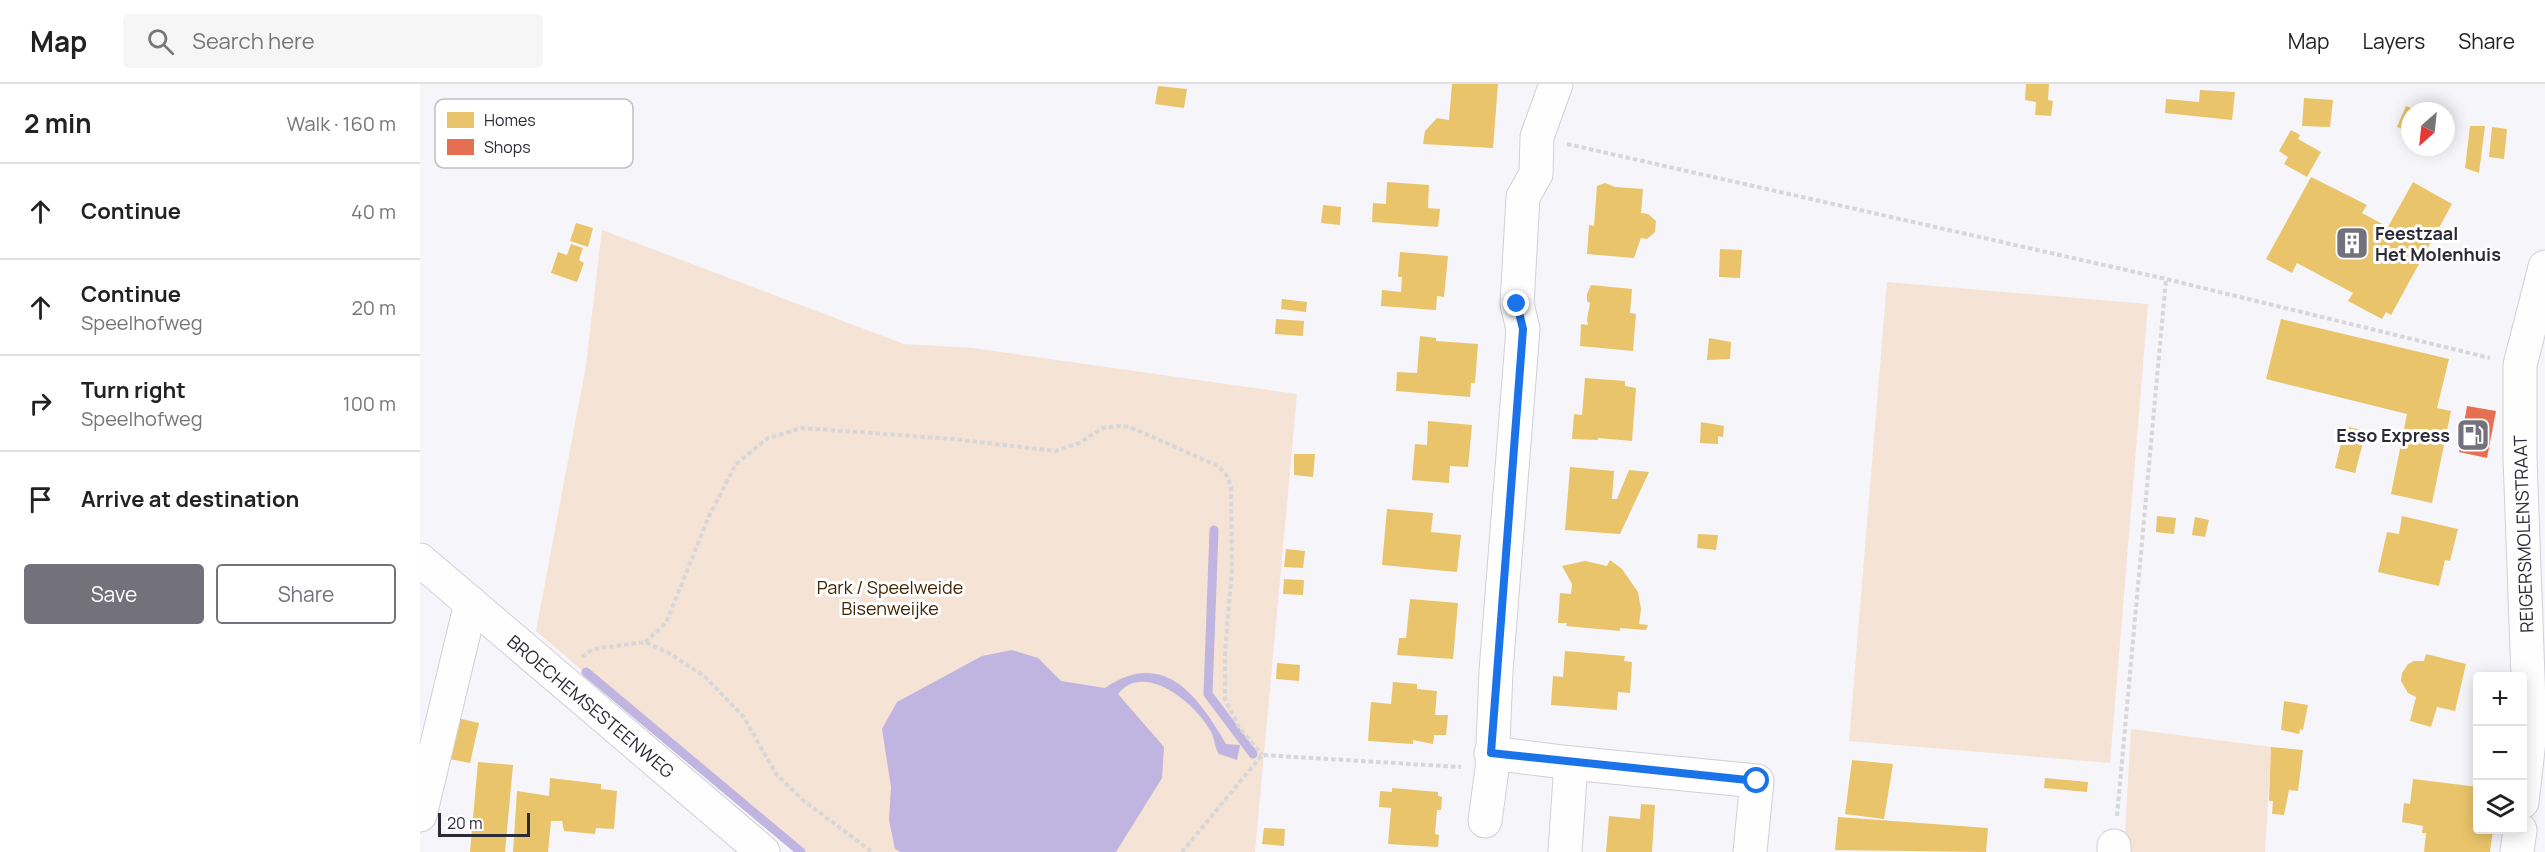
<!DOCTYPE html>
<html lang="en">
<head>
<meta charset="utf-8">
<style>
	body { margin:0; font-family:Manrope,sans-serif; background:#f6f6f6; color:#222 }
	.controls { position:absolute; right:18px; bottom:18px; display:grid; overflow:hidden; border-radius:6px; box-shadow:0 3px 15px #0003 }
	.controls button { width:54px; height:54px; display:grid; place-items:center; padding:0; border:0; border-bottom:2px solid #e0e0e0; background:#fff; color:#222; font:30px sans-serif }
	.compass { position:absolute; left:1981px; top:18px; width:54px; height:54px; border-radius:50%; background:#fff; box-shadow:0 3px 15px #0003; rotate:207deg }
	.scale { position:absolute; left:18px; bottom:15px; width:92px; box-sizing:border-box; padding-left:6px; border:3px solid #2c2a37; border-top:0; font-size:16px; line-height:21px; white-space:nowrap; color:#2c2a37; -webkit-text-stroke:4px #fff; paint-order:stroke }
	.stop { position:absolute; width:18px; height:18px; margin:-14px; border:4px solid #1a73e8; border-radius:50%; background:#fff }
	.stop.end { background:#1a73e8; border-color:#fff; box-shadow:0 2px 6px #0008 }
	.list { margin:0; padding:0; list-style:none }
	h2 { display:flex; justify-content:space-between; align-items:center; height:78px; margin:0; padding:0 24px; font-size:26px }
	h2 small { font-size:20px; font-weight:400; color:#767676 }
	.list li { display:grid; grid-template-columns:39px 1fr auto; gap:18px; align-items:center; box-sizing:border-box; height:96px; padding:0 24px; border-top:2px solid #e0e0e0 }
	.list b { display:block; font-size:22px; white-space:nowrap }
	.list p { margin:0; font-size:20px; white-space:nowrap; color:#767676 }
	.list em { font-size:20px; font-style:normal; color:#767676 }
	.actions { display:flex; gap:12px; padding:18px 24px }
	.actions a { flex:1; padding:14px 0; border:2px solid #73717b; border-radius:6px; text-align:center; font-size:21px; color:#73717b }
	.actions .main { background:#73717b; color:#fff }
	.icon { flex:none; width:33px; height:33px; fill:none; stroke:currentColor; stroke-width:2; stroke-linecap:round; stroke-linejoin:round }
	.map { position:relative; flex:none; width:2125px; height:768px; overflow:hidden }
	header { display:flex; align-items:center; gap:36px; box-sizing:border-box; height:84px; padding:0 30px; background:#fff; border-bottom:2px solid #e0e0e0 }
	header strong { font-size:28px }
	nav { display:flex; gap:33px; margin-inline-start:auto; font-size:21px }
	.search { width:420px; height:54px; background:#f6f6f6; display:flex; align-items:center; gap:15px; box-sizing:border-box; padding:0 21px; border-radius:6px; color:#767676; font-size:22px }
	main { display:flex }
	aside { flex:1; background:#fff }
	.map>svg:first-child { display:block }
</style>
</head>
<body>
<header>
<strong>Map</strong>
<div class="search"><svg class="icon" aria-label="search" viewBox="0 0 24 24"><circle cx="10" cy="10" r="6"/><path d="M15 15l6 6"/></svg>Search here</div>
<nav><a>Map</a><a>Layers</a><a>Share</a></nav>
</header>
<main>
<aside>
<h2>2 min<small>Walk · 160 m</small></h2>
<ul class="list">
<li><svg class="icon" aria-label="ahead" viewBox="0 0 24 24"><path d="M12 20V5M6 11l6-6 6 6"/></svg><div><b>Continue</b></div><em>40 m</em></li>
<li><svg class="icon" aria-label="ahead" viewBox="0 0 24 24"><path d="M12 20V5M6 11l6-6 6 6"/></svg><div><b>Continue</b><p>Speelhofweg</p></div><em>20 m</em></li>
<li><svg class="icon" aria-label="right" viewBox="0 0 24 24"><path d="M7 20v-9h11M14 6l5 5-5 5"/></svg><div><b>Turn right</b><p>Speelhofweg</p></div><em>100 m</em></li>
<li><svg class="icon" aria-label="arrive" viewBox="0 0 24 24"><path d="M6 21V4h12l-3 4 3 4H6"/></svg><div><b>Arrive at destination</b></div></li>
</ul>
<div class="actions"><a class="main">Save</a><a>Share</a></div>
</aside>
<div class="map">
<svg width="2125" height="768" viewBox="0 0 2125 768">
	<rect width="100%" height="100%" fill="#f6f5f9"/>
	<g fill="#f5e3d5">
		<polygon points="182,146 484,260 552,264 877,310 835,768 375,768 116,547 166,281"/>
		<polygon points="1467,198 1728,220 1690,679 1429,657"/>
		<polygon points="1711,645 1851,663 1845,768 1704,768"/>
	</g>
	<path fill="#bfb5e0" d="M592 566 618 574 641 597 685 604C744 564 778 612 806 660L820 661 817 676 799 670C794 663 795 655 791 648 777 620 724 576 698 610L744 663 742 694 696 768H481L475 765 469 736 471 703 462 645 477 618 562 572Z"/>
	<g fill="#e9c46a">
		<polygon points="1032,0 1078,0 1073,64 1003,60 1005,47 1017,34 1029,36"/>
		<polygon points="1606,0 1629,0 1628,16 1633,17 1631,32 1615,31 1616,18 1605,16"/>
		<polygon points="738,2 767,5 764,24 735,20"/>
		<polygon points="1780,6 1815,8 1812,36 1745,29 1746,15 1779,18"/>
		<polygon points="1884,14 1913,16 1910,43 1882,42"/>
		<polygon points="1986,22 1998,27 1990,27 1990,48 1977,43"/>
		<polygon points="2050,42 2065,42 2059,89 2045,84"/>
		<polygon points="2072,43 2087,45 2084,75 2069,73"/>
		<polygon points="1871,46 1880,51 1878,55 1901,68 1887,93 1864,80 1868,73 1859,67"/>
		<polygon points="1891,93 1947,121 1942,129 1968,143 1993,98 2032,120 1971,231 1966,228 1962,235 1928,217 1933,209 1877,179 1872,189 1846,175"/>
		<polygon points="967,98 1009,101 1008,124 1020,125 1018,143 952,138 953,119 966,120"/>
		<polygon points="1185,99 1195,103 1223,105 1221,129 1228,130 1236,137 1235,148 1227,155 1221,154 1214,174 1167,170 1169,141 1174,142 1177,102"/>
		<polygon points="903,121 921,123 920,141 901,139"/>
		<polygon points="156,139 173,144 168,163 150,157"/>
		<polygon points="151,160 163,164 159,176 164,179 157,198 131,189 138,168 147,171"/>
		<polygon points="1300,165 1322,166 1320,194 1299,193"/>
		<polygon points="980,168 1028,172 1024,213 1017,212 1016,226 961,222 962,206 981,208 982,193 978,193"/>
		<polygon points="1171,201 1212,205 1210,229 1216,230 1213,267 1160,262 1161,240 1168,241 1167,236 1170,219 1167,217 1167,210"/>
		<polygon points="862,215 887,218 886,228 861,225"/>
		<polygon points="856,235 884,237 883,252 855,250"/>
		<polygon points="1861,235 2029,275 2017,324 2031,327 2012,419 1971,410 1987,330 1846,295"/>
		<polygon points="1000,252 1016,254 1016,257 1058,260 1055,299 1051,299 1050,313 976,307 977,288 997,289"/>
		<polygon points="1289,254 1311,258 1310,275 1287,276"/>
		<polygon points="1165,294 1205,297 1205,302 1216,304 1212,357 1178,354 1178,356 1152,355 1154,330 1162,331"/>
		<polygon points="1008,337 1052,341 1048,383 1030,382 1029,399 992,396 995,360 1007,361"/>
		<polygon points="1281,338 1304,342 1303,353 1298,352 1298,360 1280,359"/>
		<polygon points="1925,342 1946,347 1935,389 1915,384"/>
		<polygon points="874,370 895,370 893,393 874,391"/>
		<polygon points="1150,383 1194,387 1192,415 1197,415 1209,386 1229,388 1200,450 1145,446"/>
		<polygon points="967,425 1013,429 1011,448 1041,451 1037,488 962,481"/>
		<polygon points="1737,432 1756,434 1754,450 1736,448"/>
		<polygon points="1982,432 2038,445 2030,477 2025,476 2019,502 1958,488 1967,448 1979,450"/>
		<polygon points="1775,433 1789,436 1785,453 1772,451"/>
		<polygon points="1278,450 1298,451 1296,466 1277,464"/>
		<polygon points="866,465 885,467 883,484 864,483"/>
		<polygon points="1190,476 1202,485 1218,508 1221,525 1219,540 1228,541 1226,546 1200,544 1200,547 1146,542 1147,539 1138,539 1140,509 1151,510 1152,500 1142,482 1165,477 1187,482"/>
		<polygon points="864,495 884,496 883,511 863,510"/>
		<polygon points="990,515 1038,519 1033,575 977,571 979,554 986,554"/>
		<polygon points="1145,567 1205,572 1204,577 1212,578 1210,609 1198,608 1197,626 1131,621 1133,592 1143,593"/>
		<polygon points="2006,570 2046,580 2035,627 2017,623 2011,643 1990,637 1996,613 1988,609 1981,597 1982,589 1988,580 1994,577 2004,577"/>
		<polygon points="857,579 880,581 879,597 856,595"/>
		<polygon points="973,598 997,600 997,605 1017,607 1015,631 1028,631 1026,651 1014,651 1013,660 993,656 993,660 948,657 951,618 971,620"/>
		<polygon points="1864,617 1888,621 1883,646 1880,645 1879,650 1861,646"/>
		<polygon points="33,633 59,639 50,679 24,674"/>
		<polygon points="1851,663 1883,666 1878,707 1869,706 1864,731 1852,730 1853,717 1849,717"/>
		<polygon points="1432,676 1473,680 1464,735 1425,730"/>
		<polygon points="58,678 93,681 85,768 50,768"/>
		<polygon points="130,694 181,700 181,705 197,707 194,745 176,744 175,750 144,747 142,737 131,737 128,768 93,768 97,707 129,712"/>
		<polygon points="1625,694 1668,698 1667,708 1624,704"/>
		<polygon points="1993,695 2058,703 2058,746 2073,746 2070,768 2004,768 2006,749 2002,749 2003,742 1982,738 1984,719 1990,720"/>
		<polygon points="972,704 1018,708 1018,712 1022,713 1021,726 1017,726 1015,750 1019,751 1018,763 968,760 971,724 959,723 960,707 972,708"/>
		<polygon points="1221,720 1235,721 1232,768 1186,768 1189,732 1220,735"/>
		<polygon points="1418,733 1568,744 1566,768 1415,766"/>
		<polygon points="844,744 865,745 864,762 842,760"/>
	</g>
	<polygon fill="#e76f51" points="2047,322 2076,327 2067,374 2039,368"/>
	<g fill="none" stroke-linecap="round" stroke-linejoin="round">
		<g stroke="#bfb5e0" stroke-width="9">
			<polyline points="794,446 788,610 833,670"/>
			<polyline points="166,588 381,768"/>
		</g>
		<defs>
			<g id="minor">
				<polyline points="0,476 343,768"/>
				<polyline points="1071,669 1151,679 1145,768"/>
				<polyline points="1151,679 1337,697 1330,768"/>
				<polyline points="2102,718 2110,648 2100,374 2100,281 2125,183"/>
				<polyline points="0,731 51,519"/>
				<polyline points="1065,737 1072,685 1076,587 1103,245 1097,220 1103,113 1116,90 1117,53 1136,0"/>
				<polyline points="1694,768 1694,762"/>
				<polyline points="2097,768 2100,746"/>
			</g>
		</defs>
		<use href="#minor" stroke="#d1cfd8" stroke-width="35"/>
		<g stroke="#d7d7d9" stroke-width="4" stroke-dasharray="4.5 3" stroke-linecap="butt">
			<polyline points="1147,60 1746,195 2070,274"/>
			<polyline points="225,558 246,539 289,432 316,380 348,354 382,344 533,355 635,367 659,359 683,344 697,342 710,343 798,382 807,392 811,403 812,486 805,568 805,615 819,643 842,671"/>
			<polyline points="162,573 173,565 225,558 249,569 284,592 323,632 356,690 383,716 452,768"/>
			<polyline points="1697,732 1746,195"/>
			<polyline points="762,768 842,671 1041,683"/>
		</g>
		<use href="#minor" stroke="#fefefe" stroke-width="33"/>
	</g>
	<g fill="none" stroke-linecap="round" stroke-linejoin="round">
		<polyline stroke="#1a73e8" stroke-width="8" points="1097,220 1103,245 1071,669 1337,697"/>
	</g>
	<defs>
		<symbol id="building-square" viewBox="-11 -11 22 22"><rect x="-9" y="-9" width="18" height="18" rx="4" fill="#73717b" stroke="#fff"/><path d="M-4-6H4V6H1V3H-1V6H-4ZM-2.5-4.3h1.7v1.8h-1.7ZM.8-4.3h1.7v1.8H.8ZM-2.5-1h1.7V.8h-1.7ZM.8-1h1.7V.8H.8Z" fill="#fff"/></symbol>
		<symbol id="fuel-square" viewBox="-11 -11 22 22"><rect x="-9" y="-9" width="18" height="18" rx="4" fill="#73717b" stroke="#fff"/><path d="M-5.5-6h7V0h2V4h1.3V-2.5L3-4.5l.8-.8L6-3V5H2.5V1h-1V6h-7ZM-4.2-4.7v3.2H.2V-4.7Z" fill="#fff"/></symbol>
	</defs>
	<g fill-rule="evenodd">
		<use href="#building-square" x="1913" y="140" width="38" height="38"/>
		<use href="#fuel-square" x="2034" y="332" width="38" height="38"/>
	</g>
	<g text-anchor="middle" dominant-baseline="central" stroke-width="6" stroke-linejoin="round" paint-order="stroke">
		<g font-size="18" font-weight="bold" fill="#2c2a37" stroke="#fff" text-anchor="start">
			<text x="1955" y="149">Feestzaal<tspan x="1955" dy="21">Het Molenhuis</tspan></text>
			<text x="2030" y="351" text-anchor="end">Esso Express</text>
		</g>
		<g font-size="18" fill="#2c2a37" stroke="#fff">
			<text transform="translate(2103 450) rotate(-92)">REIGERSMOLENSTRAAT</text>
			<text transform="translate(171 622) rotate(40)">BROECHEMSESTEENWEG</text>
		</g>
		<g font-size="18" fill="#432300" stroke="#fff">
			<text x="470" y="503">Park / Speelweide<tspan x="470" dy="21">Bisenweijke</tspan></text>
		</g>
	</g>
	<rect x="15" y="15" width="198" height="69" rx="9" fill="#fff" stroke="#c0bfc3" stroke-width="1.5"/>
	<rect x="27" y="28" width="27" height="16" fill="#e9c46a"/>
	<rect x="27" y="55" width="27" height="16" fill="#e76f51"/>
	<g font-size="16" fill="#2c2a37">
		<text x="64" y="42">Homes</text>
		<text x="64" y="69">Shops</text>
	</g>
</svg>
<div class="controls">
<button>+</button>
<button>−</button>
<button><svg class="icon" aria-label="layers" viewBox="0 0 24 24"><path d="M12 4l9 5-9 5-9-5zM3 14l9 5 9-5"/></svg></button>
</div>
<svg class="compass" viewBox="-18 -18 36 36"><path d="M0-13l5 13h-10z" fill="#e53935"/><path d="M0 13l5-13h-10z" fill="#767676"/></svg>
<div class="scale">20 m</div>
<div class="stop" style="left:1337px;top:697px"></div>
<div class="stop end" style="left:1097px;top:220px"></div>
</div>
</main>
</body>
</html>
